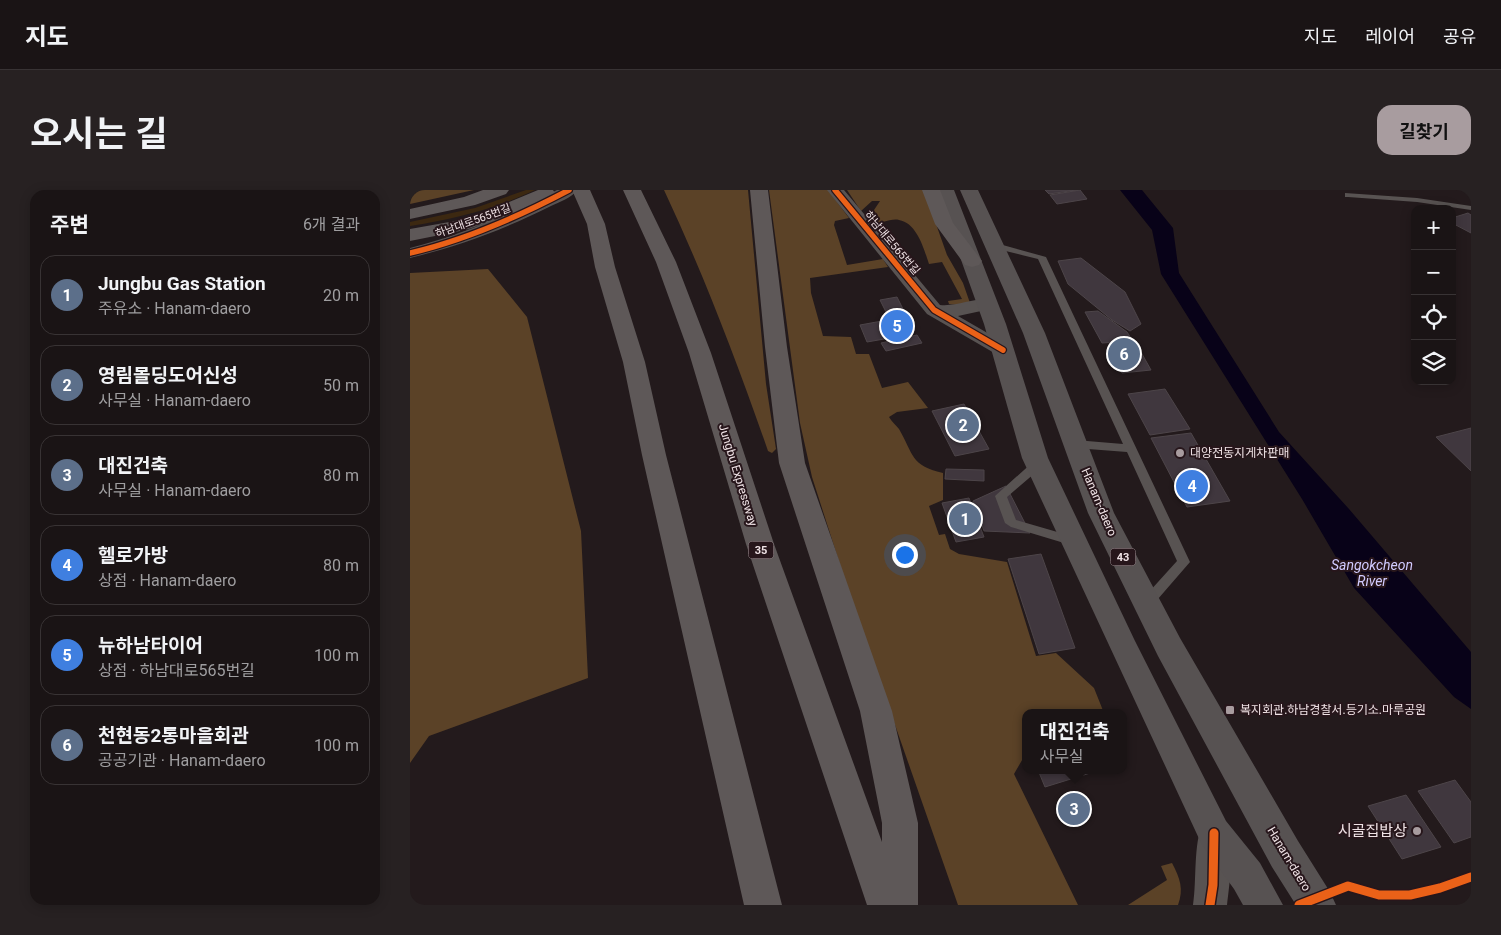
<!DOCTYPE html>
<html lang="ko">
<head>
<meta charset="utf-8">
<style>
	body { margin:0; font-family:Roboto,"Noto Sans KR",sans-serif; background:#272122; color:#f1f3f6 }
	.controls { position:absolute; right:15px; top:15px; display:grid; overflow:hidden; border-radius:10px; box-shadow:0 2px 12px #0003 }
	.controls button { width:45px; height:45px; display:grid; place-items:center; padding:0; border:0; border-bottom:1px solid #383334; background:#1a1415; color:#f1f3f6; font:25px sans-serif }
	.you { position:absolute; left:494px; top:364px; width:18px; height:18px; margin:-12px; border:4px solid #fff; border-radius:50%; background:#1a73e8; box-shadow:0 0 0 8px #1a73e833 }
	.badge { display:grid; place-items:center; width:32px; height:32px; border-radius:50%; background:#a89c9f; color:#fff; font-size:16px; font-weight:700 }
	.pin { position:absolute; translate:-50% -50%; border:2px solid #fff; box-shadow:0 1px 5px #0006 }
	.popup { position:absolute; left:612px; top:519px; width:105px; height:65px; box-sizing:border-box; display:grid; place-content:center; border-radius:10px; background:#1a1415; filter:drop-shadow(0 1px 4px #0005); font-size:16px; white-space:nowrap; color:#9f9ea0 }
	.popup b { font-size:19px; color:#f1f3f6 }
	.popup::after { content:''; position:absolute; left:50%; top:100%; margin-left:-10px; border:10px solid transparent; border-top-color:#1a1415 }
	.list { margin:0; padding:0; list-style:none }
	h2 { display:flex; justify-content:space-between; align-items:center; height:65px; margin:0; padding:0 20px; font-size:21px }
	h2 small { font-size:16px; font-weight:400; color:#9f9ea0 }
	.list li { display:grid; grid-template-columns:32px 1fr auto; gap:15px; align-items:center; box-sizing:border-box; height:80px; margin:0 10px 10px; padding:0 10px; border:1px solid #383334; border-radius:15px }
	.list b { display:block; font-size:19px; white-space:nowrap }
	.list p { margin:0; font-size:16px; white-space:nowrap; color:#9f9ea0 }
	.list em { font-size:16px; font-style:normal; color:#9f9ea0 }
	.icon { flex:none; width:28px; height:28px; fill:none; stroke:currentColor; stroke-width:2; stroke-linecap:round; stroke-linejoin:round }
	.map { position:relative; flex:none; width:1061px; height:715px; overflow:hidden; border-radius:15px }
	header { display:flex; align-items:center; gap:30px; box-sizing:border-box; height:70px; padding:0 25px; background:#1a1415; border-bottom:1px solid #383334 }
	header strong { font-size:24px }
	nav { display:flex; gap:28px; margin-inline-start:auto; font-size:18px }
	.intro { display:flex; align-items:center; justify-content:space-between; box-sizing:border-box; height:120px; padding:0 30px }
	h1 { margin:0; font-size:35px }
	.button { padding:12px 22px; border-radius:15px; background:#a89c9f; color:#111; font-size:18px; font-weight:700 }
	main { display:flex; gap:30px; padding:0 30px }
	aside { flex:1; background:#1a1415; border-radius:15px; box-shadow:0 2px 12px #0003 }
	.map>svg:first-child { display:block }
</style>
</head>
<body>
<header>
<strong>지도</strong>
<nav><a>지도</a><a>레이어</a><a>공유</a></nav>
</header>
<div class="intro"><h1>오시는 길</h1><a class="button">길찾기</a></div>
<main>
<aside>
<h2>주변<small>6개 결과</small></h2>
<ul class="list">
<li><span class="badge" style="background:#5c6f8a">1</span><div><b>Jungbu Gas Station</b><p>주유소 · Hanam-daero</p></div><em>20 m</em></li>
<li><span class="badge" style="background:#5c6f8a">2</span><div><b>영림몰딩도어신성</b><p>사무실 · Hanam-daero</p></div><em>50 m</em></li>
<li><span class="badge" style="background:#5c6f8a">3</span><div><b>대진건축</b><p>사무실 · Hanam-daero</p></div><em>80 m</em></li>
<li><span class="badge" style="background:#3f7fe0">4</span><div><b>헬로가방</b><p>상점 · Hanam-daero</p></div><em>80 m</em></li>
<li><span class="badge" style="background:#3f7fe0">5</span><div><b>뉴하남타이어</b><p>상점 · 하남대로565번길</p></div><em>100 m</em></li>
<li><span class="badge" style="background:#5c6f8a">6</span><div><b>천현동2통마을회관</b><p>공공기관 · Hanam-daero</p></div><em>100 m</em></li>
</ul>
</aside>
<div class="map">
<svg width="1061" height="715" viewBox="0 0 1061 715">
	<rect width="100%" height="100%" fill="#231a1c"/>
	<path fill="#3c2811" d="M116 0H125C85 19 43 29 0 36V32L65 18Z"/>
	<g fill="#5b4227">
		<polygon points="0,0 64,0 0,14"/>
		<path d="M254 0H338L356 194 366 259 362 263 358 261C327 172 294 85 254 0Z"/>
		<path d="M359 0H418L439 28 425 31 424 35 437 75 473 69 478 77 400 88 401 103 413 146 441 147 446 164H459L472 198 498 192 518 218 487 222 479 227C482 232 486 235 489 239 504 265 500 275 533 283V310L519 316 529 345 535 344 540 359 549 364 597 372 626 466 646 463 684 498 694 523H615V565L604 584 668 715H548L441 409 402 287 390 233Z"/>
		<path d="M437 0H514L537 65 553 93 560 113 547 115 539 114 538 111 552 109 532 72 519 74C514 59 507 33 489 30 481 28 470 34 462 34L460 26 470 11H462L451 21Z"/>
		<polygon points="78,79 117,127 171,341 178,488 19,546 0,573 0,83"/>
		<path d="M762 673C770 688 774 699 768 715H718L757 690 751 676Z"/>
	</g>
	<polygon fill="#080218" points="710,0 732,0 763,38 769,83 869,242 939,319 1061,462 1061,519 1044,507 944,398 892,309 751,84 742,40"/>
	<g fill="#40373e" stroke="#4d4549">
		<polygon points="635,0 666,0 639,4"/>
		<polygon points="670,0 677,9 647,14 640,5"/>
		<polygon points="1058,23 1061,25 1061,43 1042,33 1042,28"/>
		<polygon points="671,68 715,102 731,134 720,141 702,130 658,94 648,71"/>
		<polygon points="487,107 496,125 479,128 470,110"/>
		<polygon points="688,121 717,142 723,151 692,153 675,122"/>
		<polygon points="494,127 503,144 457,152 450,135"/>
		<polygon points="507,145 512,153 476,161 471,153"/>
		<polygon points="727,155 741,180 712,183 699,158"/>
		<polygon points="755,199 780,239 740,245 718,204"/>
		<polygon points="554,214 579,259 545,266 522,221"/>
		<polygon points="1061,238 1061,281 1026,247"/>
		<polygon points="781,243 820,311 777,317 741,248"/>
		<polygon points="536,279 574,280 574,291 535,289"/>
		<polygon points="596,296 620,343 574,341 563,311"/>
		<polygon points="559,308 574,347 546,352 532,313"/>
		<polygon points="631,364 665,458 629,464 598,369"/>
		<polygon points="628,580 690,580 635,597"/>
		<polygon points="1045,590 1061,612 1061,647 1044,653 1008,601"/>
		<polygon points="996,605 1031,657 992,669 958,616"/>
	</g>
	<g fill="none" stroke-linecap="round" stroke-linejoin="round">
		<g fill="#585352" fill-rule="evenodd">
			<polygon points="935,3 1007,8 1061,16 1061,20 1007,12 938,7 935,7"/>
			<polygon points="582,52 636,67 780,372 741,417 736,418 731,417 729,413 767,371 717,262 665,258 659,254 665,250 713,254 628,69 579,57 579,53"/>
			<polygon points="628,270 632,271 634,274 632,277 597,307 606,330 668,348 670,351 668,354 664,356 601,337 595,333 585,306 624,271"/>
		</g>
		<g fill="#585352" fill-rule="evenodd">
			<path d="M147 0H167C162 8 149 12 141 16 95 39 50 56 0 68V58C52 45 100 24 147 0Z"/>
			<path d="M417 0H434L530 115C548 117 567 106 585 110L587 114 585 118 548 126 600 156 603 160 600 164 593 166 586 164 517 124Z"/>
			<path d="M804 627 815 632C825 654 820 691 817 715H783C787 689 783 655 793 632Z"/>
		</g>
		<g fill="#575252" fill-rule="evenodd">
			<polygon points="526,0 544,0 596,134 638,268 725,451 816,631 850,673 873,715 833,715 824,699 792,655 612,268 574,134"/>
			<polygon points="550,0 568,0 635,143 704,323 770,448 888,651 920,702 926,715 886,715 862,677 748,466 678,323 613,143"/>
		</g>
		<g fill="#5e5858" fill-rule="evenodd">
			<polygon points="73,0 99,0 96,4 65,15 0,29 0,19 54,7"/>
			<polygon points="128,0 143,0 145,3 142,7 92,28 55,40 0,51 0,39 45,31 80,20"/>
			<polygon points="162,0 180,0 195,34 205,77 235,172 256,265 372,715 334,715 232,265 213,172 185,77 177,34"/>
			<polygon points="213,0 231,0 266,72 301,163 364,354 472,652 472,633 450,521 369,273 355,157 340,0 358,0 377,157 395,273 482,521 508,633 508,715 457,715 336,354 279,163 246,72"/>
			<polygon points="512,0 530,0 543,33 572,71 569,75 562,77 555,75 525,34"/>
		</g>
		<defs>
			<g id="cycleway-far1">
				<polyline points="425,0 524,120 593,160"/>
				<path d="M0 63C56 50 108 27 159 0"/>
			</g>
			<g id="cycleway">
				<polyline points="800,715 803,695 804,643"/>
				<polyline points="889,715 938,696 969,705 1000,705 1030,698 1061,687"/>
			</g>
		</defs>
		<use href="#cycleway-far1" stroke="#27161b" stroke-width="8"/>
		<use href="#cycleway" stroke="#27161b" stroke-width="12"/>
		<use href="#cycleway-far1" stroke="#ea6118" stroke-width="5.5"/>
		<use href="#cycleway" stroke="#ea6118" stroke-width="9"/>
	</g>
	<g fill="#a89c9f" stroke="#27161b" stroke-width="2">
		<circle cx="770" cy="263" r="5"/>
		<rect x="815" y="515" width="10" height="10" rx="2.5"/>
		<circle cx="1007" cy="641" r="5"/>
	</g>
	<g text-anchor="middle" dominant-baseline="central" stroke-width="4" stroke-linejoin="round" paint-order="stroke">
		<g font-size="11" fill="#efe2e5" stroke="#27161b">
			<text transform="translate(63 31) rotate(-20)">하남대로565번길</text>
			<text transform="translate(482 53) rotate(50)">하남대로565번길</text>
		</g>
		<g fill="#27161b" stroke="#b3a5a8" stroke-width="1">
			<rect x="338.5" y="351.5" width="25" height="17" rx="4"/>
			<rect x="700.5" y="358.5" width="25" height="17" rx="4"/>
		</g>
		<g font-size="11" font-weight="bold" fill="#efe2e5">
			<text x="351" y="360">35</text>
			<text x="713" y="367">43</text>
		</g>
		<g font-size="12" fill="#efe2e5" stroke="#27161b" text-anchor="start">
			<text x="780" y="263">대양전동지게차판매</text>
			<text x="830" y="520">복지회관.하남경찰서.등기소.마루공원</text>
		</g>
		<g font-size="12" fill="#efe2e5" stroke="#27161b">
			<text transform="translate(328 285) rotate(73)">Jungbu Expressway</text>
			<text transform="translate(689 312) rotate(67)">Hanam-daero</text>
			<text transform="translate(879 669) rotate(59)">Hanam-daero</text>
		</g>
		<g font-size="14" font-style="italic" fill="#d1cbff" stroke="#27161b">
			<text x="962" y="375">Sangokcheon<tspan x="962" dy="16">River</tspan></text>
		</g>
		<g font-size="15" fill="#efe2e5" stroke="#27161b" text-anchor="end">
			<text x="997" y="641">시골집밥상</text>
		</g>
	</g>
</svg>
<div class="controls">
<button>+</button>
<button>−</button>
<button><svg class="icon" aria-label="locate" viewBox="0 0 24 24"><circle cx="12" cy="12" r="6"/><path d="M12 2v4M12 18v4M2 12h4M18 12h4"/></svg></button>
<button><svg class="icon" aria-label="layers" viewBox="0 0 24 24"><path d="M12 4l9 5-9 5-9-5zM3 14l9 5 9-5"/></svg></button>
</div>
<div class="you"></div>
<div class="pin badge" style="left:555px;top:329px;background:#5c6f8a">1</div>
<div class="pin badge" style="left:553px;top:235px;background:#5c6f8a">2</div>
<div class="pin badge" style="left:664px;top:619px;background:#5c6f8a">3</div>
<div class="popup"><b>대진건축</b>사무실</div>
<div class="pin badge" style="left:782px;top:296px;background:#3f7fe0">4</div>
<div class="pin badge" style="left:487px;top:136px;background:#3f7fe0">5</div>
<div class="pin badge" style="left:714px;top:164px;background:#5c6f8a">6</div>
</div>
</main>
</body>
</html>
